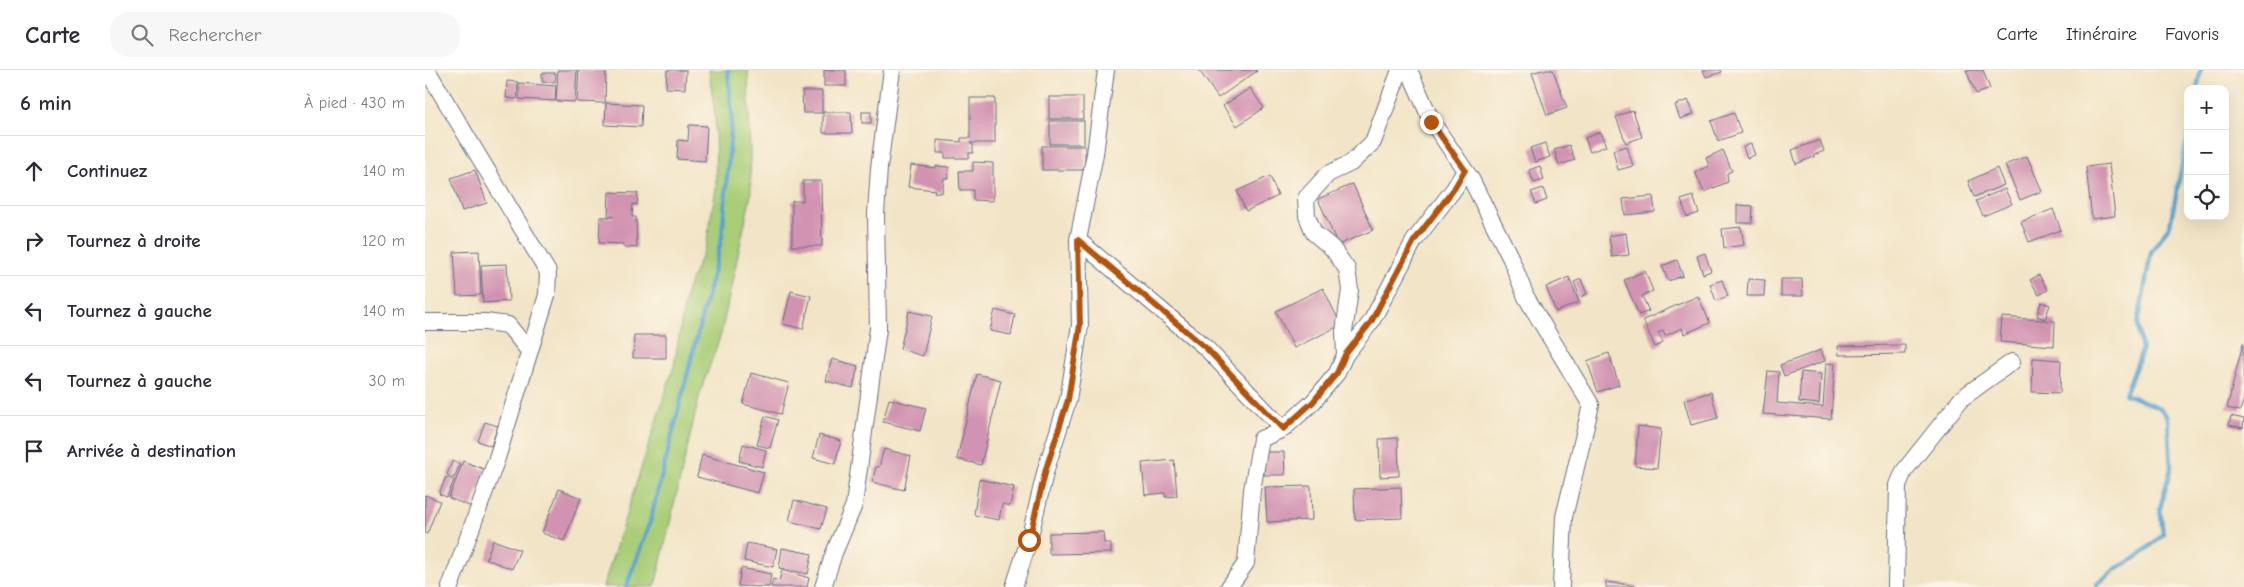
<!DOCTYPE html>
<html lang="fr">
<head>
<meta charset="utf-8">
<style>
	body { margin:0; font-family:"Comic Neue",sans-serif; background:#f7f7f7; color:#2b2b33 }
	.controls { position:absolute; right:15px; top:15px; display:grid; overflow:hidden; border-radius:10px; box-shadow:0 5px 20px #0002 }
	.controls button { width:45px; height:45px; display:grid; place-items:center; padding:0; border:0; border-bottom:1px solid #e1e1e2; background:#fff; color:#2b2b33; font:25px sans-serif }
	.stop { position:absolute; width:15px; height:15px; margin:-11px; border:4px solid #b45309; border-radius:50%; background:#fff }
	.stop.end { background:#b45309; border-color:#fff; box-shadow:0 1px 5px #0008 }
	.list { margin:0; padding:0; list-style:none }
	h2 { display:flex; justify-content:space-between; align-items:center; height:65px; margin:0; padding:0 20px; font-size:21px }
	h2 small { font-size:16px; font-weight:400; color:#7c7c81 }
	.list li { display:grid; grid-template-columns:32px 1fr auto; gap:15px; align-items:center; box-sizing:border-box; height:70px; padding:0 20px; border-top:1px solid #e1e1e2 }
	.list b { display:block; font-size:19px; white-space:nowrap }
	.list em { font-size:16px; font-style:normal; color:#7c7c81 }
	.icon { flex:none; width:28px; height:28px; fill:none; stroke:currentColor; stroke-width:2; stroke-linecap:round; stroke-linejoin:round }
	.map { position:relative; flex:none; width:1819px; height:517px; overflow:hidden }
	header { display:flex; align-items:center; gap:30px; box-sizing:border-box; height:70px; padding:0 25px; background:#fff; border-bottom:1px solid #e1e1e2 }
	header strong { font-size:24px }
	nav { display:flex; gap:28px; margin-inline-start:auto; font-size:18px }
	.search { width:350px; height:45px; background:#f7f7f7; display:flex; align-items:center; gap:12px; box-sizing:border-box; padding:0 18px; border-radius:20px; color:#7c7c81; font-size:19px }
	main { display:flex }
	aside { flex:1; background:#fff }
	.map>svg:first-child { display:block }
</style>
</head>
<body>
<header>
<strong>Carte</strong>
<div class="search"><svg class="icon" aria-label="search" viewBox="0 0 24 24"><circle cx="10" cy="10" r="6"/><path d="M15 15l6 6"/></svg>Rechercher</div>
<nav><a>Carte</a><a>Itinéraire</a><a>Favoris</a></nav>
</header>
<main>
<aside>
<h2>6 min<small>À pied · 430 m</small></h2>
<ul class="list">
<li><svg class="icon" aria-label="ahead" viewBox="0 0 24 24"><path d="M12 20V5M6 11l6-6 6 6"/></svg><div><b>Continuez</b></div><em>140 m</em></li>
<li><svg class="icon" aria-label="right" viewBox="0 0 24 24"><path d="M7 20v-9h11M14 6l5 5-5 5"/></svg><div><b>Tournez à droite</b></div><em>120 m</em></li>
<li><svg class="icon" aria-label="left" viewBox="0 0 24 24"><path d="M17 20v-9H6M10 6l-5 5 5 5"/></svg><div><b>Tournez à gauche</b></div><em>140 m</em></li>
<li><svg class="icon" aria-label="left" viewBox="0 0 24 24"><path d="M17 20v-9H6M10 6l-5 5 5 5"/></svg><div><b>Tournez à gauche</b></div><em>30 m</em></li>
<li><svg class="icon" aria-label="arrive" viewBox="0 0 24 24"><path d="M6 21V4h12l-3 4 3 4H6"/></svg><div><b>Arrivée à destination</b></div></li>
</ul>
</aside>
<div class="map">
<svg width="1819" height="517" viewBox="0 0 1819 517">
	<rect width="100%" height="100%" fill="#fcf5e5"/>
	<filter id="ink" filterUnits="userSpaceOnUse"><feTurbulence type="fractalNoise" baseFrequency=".02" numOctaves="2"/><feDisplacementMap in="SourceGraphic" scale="10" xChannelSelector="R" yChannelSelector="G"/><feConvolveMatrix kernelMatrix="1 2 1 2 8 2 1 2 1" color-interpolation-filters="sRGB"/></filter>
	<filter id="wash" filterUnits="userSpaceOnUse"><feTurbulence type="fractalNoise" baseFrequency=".0096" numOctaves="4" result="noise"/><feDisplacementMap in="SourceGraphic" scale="20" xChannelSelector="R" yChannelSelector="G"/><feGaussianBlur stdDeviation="1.12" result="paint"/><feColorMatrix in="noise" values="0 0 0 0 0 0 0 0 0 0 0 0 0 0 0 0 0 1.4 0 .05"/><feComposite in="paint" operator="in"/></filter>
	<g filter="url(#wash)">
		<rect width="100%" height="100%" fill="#f2e4c6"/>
		<polygon fill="#a9ce77" stroke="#627e6a" points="284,0 323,0 326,124 296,264 275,323 230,517 178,517 249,296 262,219 281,176 291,118 290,45"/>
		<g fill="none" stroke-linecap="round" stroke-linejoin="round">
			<g stroke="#56a2ce" stroke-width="4.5">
				<polyline points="1772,19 1776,0"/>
				<polyline points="201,517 225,452 297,167 307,48 303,0"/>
				<polyline points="1671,517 1672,514 1692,498 1711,488 1738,465 1735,438 1746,398 1743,348 1735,338 1700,324 1717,281 1713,254 1726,182 1745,155 1763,65"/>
			</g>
		</g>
		<g id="blocks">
			<g fill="#d193b1">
				<polygon points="133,0 152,0 150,32 131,31"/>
				<polygon points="154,0 181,0 180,33 152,32"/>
				<polygon points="242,0 261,0 260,19 241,18"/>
				<rect x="399" y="0" width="22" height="16"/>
				<polygon points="774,0 831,0 832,1 793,28"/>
				<polygon points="1117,0 1128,0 1142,38 1122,45 1107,3"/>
				<polygon points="1278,0 1296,0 1297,2 1281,7"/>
				<polygon points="1541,0 1558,0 1565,19 1551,24"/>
				<polygon points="117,3 131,3 130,12 117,12"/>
				<polygon points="82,11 93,12 92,29 81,28"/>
				<polygon points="94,13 131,16 130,31 94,29"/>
				<polygon points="825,18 839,38 812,56 798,36"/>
				<polygon points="377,21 397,21 397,43 378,43"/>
				<rect x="624" y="27" width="34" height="22"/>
				<polygon points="545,28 570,28 570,73 545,73 548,75 548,83 544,83 544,88 520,88 520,83 512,83 512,70 536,72 536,68 545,68"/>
				<polygon points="1263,30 1269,44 1255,49 1250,35"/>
				<polygon points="181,33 217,35 216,57 180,55"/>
				<polygon points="1208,40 1217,67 1201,73 1191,47"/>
				<polygon points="398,42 426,42 427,63 398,63"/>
				<rect x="437" y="42" width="9" height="11"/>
				<polygon points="1309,43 1316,63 1293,71 1286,51"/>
				<rect x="625" y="51" width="34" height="23"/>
				<polygon points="264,55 282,56 280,91 252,89 253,70 263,71"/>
				<polygon points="1175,62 1181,76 1165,82 1160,68"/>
				<polygon points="1395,70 1399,81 1389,85 1389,87 1371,94 1367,80"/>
				<polygon points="1120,73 1125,87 1110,92 1105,78"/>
				<polygon points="1326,74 1330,85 1322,88 1318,77"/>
				<polygon points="1144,75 1150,90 1134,95 1129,80"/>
				<rect x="617" y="76" width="43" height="24"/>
				<polygon points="1202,76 1208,96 1193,100 1188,80"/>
				<polygon points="1298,80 1307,101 1302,103 1303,112 1279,122 1270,102 1284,96 1281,88"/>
				<polygon points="1602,86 1617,121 1595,130 1580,95"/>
				<polygon points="548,92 568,93 568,131 548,130 548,120 535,120 534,101 548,101"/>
				<polygon points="1684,94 1690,146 1667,149 1661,97"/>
				<polygon points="486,95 511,98 511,96 524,97 523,108 519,108 517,123 509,122 510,120 483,117"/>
				<polygon points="1115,96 1119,110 1109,113 1104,100"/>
				<polygon points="1572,98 1579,115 1549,127 1543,111"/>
				<polygon points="50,100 62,133 37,141 26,108"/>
				<polygon points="845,106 853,126 821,141 812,121"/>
				<polygon points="378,111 396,111 397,176 367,176 367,131 378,131"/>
				<polygon points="928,114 948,160 913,175 893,129"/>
				<polygon points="1118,118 1122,130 1111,134 1106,122"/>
				<polygon points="1580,119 1587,134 1558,146 1551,131"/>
				<polygon points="184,122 213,123 212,135 208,134 207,147 211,147 212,178 198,177 198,174 174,173 175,147 188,147 188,146 183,146"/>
				<polygon points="1228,126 1230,142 1200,145 1198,129"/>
				<polygon points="1268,126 1274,143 1262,147 1256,130"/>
				<polygon points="1312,135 1328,136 1327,153 1312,153"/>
				<polygon points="1628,139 1636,160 1604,172 1596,152"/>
				<polygon points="1316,157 1319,175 1299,178 1297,159"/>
				<polygon points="1201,163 1204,185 1187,187 1184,166"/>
				<polygon points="54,181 56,225 32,226 29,182"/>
				<polygon points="1280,183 1286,201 1278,204 1272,186"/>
				<polygon points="1252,190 1258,206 1243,211 1237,196"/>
				<polygon points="82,194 84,231 58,233 56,195"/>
				<polygon points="1220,201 1228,221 1217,226 1224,241 1214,245 1199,210"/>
				<polygon points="1614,205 1623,220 1614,225 1605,210"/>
				<polygon points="1144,207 1154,232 1131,242 1121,217"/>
				<polygon points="1156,209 1162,224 1155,227 1149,212"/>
				<polygon points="1323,209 1340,210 1339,226 1322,226"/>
				<polygon points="1356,209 1377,209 1378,226 1356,226"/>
				<polygon points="1297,210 1303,226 1291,231 1285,214"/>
				<polygon points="898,218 916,255 869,278 851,241"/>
				<polygon points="366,221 386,226 378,259 358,254"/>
				<polygon points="1273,226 1285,253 1259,264 1257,258 1240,266 1238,261 1233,263 1238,273 1230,277 1218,250"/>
				<polygon points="1616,232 1625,235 1620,249 1612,246"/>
				<polygon points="570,240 590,245 586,265 565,261"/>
				<polygon points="484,241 507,246 498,286 475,279"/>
				<polygon points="1577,247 1630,251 1629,276 1575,272"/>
				<polygon points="209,265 241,265 241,288 208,288"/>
				<polygon points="1818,273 1819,328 1815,341 1802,338"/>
				<polygon points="1480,275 1480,284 1414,285 1413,276"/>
				<polygon points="1396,280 1400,291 1359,306 1355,295"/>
				<polygon points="1184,283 1194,315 1173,322 1162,291"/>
				<polygon points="1608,288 1636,290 1635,323 1607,322"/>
				<polygon points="407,289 433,296 428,318 401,311"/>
				<polygon points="1401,293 1410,294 1406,349 1338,344 1343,301 1354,302 1352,333 1398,337"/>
				<polygon points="1376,302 1396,304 1394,334 1374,332"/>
				<polygon points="326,303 364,313 356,344 318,334"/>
				<polygon points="552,304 576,310 556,395 532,389"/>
				<polygon points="1286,322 1293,348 1266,355 1259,330"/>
				<polygon points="464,329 501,338 495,361 458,352"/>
				<polygon points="340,346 353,350 345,378 332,375"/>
				<polygon points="1806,346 1819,349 1818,358 1804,355"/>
				<polygon points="60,352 73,356 66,376 53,371"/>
				<polygon points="1213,356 1236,359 1232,398 1210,396"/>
				<polygon points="394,365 416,371 410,394 388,388"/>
				<polygon points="973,368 974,406 955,407 954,369"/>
				<polygon points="318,374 341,380 337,397 314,391"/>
				<polygon points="459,379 486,386 479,420 447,412 451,397 454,397"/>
				<polygon points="839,382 859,382 860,405 839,405"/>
				<polygon points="277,385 339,402 333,423 272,407"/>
				<polygon points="749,390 752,426 740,427 740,423 720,425 717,393"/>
				<polygon points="27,391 35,394 29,408 22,405"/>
				<polygon points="38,391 61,400 47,437 24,428"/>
				<polygon points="21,407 29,410 22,427 14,424"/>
				<polygon points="554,409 589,417 585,436 577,434 574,450 549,445"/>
				<polygon points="886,416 887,450 842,452 840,417"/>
				<polygon points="976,417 977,448 930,450 929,419"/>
				<polygon points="134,419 156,428 139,471 117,463"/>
				<polygon points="0,425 15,431 2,464 0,463"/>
				<polygon points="369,430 402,439 396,459 364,451"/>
				<polygon points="678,462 679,473 686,473 686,483 624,484 624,463"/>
				<polygon points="68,470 95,480 87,499 61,489"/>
				<polygon points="322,473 352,479 348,497 319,491"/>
				<polygon points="357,478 387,484 383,504 354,498"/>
				<polygon points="316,498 346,504 344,517 313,516"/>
				<polygon points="357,500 384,508 382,517 346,517 348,509 354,511"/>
				<polygon points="1181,512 1213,516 1212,517 1181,517"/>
			</g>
		</g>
	</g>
	<g filter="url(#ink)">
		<use href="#blocks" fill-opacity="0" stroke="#666e82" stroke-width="1"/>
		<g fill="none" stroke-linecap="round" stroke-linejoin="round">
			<defs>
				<g id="minor">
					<polyline points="2,0 123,202 122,225 72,388 25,517"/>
					<polyline points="984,0 1007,52 1046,109 1086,189 1101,227 1166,335 1139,447 1136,517"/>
					<polyline points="653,170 781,278 858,359"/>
					<polyline points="0,252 60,252 83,255 104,281"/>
					<polyline points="920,285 946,252 989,171 1029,119 1040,101"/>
					<polyline points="398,517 409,483 429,435 453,259 451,144 454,98 467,0"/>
					<polyline points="589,517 604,470 621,399 643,330 655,255 653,170 670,84 681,0"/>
					<polyline points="804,517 821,493 827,420 836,369 858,359 888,332 912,303 920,285 919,262 925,220 922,199 907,178 889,163 882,146 881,128 903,104 926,93 948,72 975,0"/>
					<polyline points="1471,517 1473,415 1479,401 1537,328 1587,292"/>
				</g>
			</defs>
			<use href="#minor" stroke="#666e82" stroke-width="18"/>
			<use href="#minor" stroke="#fff" stroke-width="16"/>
		</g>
	</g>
	<g fill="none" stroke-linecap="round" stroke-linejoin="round" filter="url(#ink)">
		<polyline stroke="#b45309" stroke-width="6" points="604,470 621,399 643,330 655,255 653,170 781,278 858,359 888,332 912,303 920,285 946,252 989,171 1029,119 1040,100 1006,52"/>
	</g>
</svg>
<div class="controls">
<button>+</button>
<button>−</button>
<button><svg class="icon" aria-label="locate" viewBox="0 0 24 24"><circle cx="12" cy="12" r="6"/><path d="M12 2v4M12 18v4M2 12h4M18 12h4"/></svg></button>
</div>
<div class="stop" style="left:604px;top:470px"></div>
<div class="stop end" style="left:1006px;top:52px"></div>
</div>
</main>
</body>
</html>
